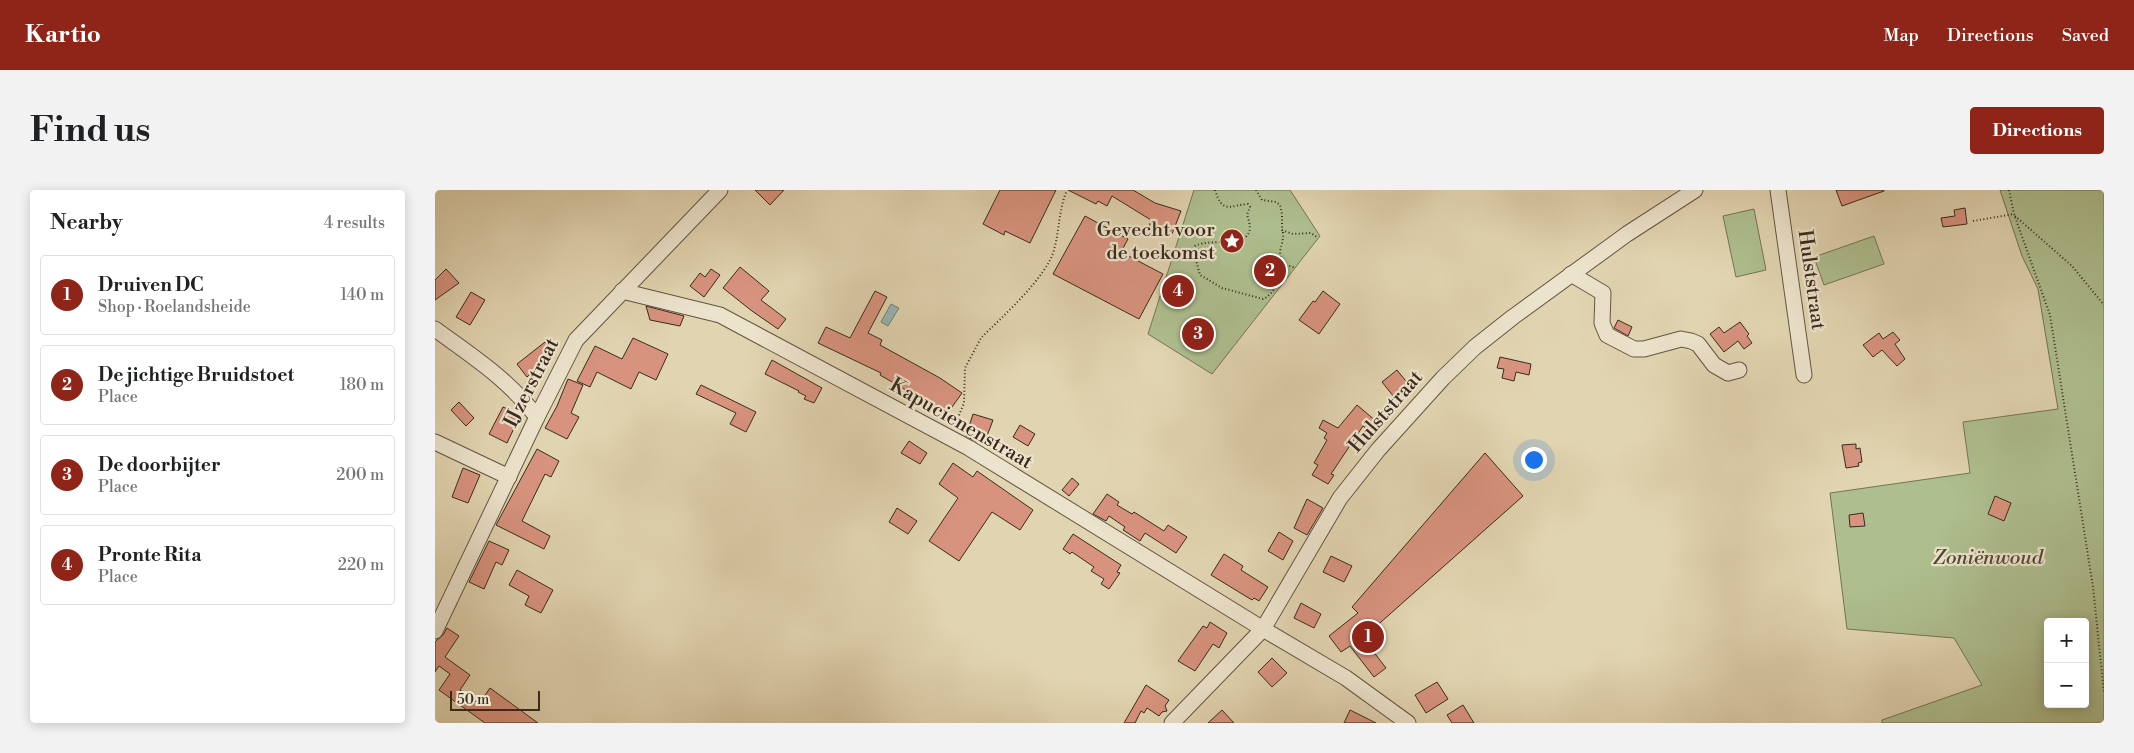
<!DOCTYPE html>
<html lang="en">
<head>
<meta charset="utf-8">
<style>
	body { margin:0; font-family:"Libre Bodoni",serif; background:#f2f2f2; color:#202124 }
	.controls { position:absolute; right:15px; bottom:15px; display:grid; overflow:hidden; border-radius:5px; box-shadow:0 2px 12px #0003 }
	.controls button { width:45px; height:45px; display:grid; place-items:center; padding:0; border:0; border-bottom:1px solid #e0e0e0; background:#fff; color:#202124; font:25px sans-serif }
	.scale { position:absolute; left:15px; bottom:12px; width:90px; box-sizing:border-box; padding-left:5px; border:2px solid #3a2b1d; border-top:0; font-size:14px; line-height:18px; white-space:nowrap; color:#3a2b1d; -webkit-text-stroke:4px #ece3cc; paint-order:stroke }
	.you { position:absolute; left:1098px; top:269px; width:18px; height:18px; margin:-12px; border:4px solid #fff; border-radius:50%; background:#1a73e8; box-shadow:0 0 0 8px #1a73e833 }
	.badge { display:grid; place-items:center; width:32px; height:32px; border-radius:50%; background:#8f2418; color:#fff; font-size:16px; font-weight:700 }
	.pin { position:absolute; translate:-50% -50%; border:2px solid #fff; box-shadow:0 1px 5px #0006 }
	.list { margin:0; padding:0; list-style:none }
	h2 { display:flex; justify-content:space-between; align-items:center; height:65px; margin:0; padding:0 20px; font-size:21px }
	h2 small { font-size:16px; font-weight:400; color:#757577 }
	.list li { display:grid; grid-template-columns:32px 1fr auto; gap:15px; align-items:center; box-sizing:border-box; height:80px; margin:0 10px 10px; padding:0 10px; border:1px solid #e0e0e0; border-radius:5px }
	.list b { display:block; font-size:19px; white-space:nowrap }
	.list p { margin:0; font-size:16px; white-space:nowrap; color:#757577 }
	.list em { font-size:16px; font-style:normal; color:#757577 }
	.map { position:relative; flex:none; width:1669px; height:533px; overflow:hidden; border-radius:5px }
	header { display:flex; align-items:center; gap:30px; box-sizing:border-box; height:70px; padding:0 25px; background:#8f2418; color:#fff }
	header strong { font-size:24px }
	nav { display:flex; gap:28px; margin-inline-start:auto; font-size:18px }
	.intro { display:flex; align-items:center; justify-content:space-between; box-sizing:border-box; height:120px; padding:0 30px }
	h1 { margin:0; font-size:35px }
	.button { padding:12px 22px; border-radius:5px; background:#8f2418; color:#fff; font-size:18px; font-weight:700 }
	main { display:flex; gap:30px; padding:0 30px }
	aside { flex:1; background:#fff; border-radius:5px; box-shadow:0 2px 12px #0003 }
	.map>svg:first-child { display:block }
</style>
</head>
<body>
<header>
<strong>Kartio</strong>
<nav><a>Map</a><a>Directions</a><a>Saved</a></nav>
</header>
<div class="intro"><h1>Find us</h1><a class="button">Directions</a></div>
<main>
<aside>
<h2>Nearby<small>4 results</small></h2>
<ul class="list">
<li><span class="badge">1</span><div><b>Druiven DC</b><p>Shop · Roelandsheide</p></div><em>140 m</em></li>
<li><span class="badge">2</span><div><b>De jichtige Bruidstoet</b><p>Place</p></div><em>180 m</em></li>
<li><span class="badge">3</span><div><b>De doorbijter</b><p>Place</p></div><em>200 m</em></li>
<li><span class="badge">4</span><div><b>Pronte Rita</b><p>Place</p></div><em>220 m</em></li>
</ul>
</aside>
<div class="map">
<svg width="1669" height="533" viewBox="0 0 1669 533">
	<rect width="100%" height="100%" fill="#e1d4b0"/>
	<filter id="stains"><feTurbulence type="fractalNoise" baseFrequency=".004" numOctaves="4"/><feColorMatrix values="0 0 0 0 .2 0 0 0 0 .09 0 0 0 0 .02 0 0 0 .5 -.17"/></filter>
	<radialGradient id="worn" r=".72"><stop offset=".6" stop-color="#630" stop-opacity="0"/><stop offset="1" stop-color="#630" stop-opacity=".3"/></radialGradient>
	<g fill="#aebe8e" stroke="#747456" fill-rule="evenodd">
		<polygon points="759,0 855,0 885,46 777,184 713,144"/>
		<path d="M1565 0H1669V533H1447V530L1547 495 1519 448 1412 439 1395 303 1535 283 1528 232 1623 219 1603 99 1587 66ZM1613 432H1650V514H1613Z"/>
		<polygon points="1319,19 1331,80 1301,87 1288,26"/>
		<polygon points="1439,46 1449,74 1389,95 1379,67"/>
	</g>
	<g fill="#97b6b5" stroke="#727e78">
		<circle cx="834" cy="80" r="13"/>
		<polygon points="456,114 464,118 453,136 446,132"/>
	</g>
	<g fill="#d8937e" stroke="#3a2b1d">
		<polygon points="320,0 349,0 335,15"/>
		<polygon points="565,0 621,0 595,53 570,41 569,45 548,34"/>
		<polygon points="633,0 698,0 720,13 746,21 737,44 714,37 716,30 677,6 672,16 663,11 661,14"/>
		<polygon points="1401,0 1449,0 1449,1 1407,16"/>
		<polygon points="1530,18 1532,34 1508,37 1506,28 1520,26 1519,20"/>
		<polygon points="650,26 693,49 686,62 728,84 704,129 618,84"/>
		<polygon points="305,77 334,101 326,110 351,129 343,139 317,121 288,98"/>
		<polygon points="11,79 24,93 0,110 0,90"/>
		<polygon points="276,79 285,85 269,107 255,96 265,83 270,87"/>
		<polygon points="440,101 452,107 433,143 447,150 445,155 505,188 527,203 512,224 445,185 446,183 383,153 391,137 415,148"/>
		<polygon points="888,101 905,114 884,144 864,130 878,111 880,112"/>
		<polygon points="36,102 50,110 35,135 21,127"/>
		<polygon points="211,116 249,126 245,136 215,130"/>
		<polygon points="1183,130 1197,137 1193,146 1179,138"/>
		<polygon points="1305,132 1314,144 1312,146 1317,153 1309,159 1303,151 1289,162 1275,144 1284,137 1289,143"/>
		<polygon points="1458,142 1465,150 1460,154 1470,169 1462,176 1447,160 1438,167 1428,155 1444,143 1448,149"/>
		<polygon points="198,148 233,164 221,190 204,182 196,199 162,182 155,197 142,191 160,156 187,169"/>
		<polygon points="110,152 119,164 92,187 82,174"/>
		<polygon points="1065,167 1096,174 1094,185 1081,182 1079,191 1067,188 1069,179 1062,178"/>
		<polygon points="337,170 387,198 379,213 369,209 371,206 363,202 364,201 330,184"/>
		<polygon points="962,180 974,195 959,207 947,192"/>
		<polygon points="133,189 148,195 136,223 144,227 132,249 110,238 122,216"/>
		<polygon points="266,195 321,222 311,242 295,234 301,223 261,204"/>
		<polygon points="24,212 39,228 31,236 16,220"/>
		<polygon points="922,215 941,231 933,240 928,236 896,284 899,285 893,294 877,285 883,275 879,273 892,250 889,248 892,243 884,238 888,230 903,238"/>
		<polygon points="68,217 79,222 76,227 83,230 72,253 54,244"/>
		<polygon points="538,224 558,230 552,246 544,243 542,252 531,246"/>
		<polygon points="585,235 600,244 593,256 578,247"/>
		<polygon points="474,251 492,263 485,274 466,263"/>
		<polygon points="1421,254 1421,259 1425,258 1427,272 1423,273 1424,276 1411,278 1407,255"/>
		<polygon points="102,259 124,271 116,287 110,284 87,331 115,346 109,359 61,335"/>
		<polygon points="1050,263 1088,306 928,448 951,478 939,487 915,456 906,462 894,446 923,423 917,417"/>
		<polygon points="518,273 538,287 542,281 598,320 585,340 557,322 524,371 494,351 523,308 504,294"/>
		<polygon points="28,278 45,285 33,313 17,307"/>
		<polygon points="637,288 644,294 634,306 627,300"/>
		<polygon points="672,304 684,312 682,315 697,324 699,322 729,341 733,335 752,347 741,363 710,343 705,351 688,340 690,337 674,326 671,331 658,324"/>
		<polygon points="1560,306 1576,313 1569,331 1553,324"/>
		<polygon points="872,309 888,318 872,345 859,338"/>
		<polygon points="462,318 482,331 473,344 454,332"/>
		<polygon points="1428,323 1430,336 1415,337 1414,325"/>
		<polygon points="844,342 858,351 848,370 833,361"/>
		<polygon points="638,344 686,375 682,382 685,383 674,399 666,394 669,389 656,381 659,377 637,362 635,364 628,359"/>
		<polygon points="54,351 74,360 67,375 61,372 49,399 34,392"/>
		<polygon points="789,364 808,376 806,380 833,397 824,411 819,408 817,410 776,385"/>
		<polygon points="896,366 917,376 909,392 888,382"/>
		<polygon points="82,380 118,400 106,423 90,415 94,406 74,395"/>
		<polygon points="866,413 886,424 879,438 859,428"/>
		<polygon points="775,432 792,443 784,458 778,454 760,481 743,471 768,436 772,438"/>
		<polygon points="12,438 24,446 10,467 35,485 25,500 44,514 55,498 103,533 50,533 4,500 15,484 4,476 0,482 0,452 8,445"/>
		<polygon points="837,468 852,483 837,497 823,482"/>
		<polygon points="1002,492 1013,509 991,523 980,505"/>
		<polygon points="711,495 734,510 730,516 732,521 727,522 724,526 712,518 709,523 706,521 700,533 689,533"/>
		<polygon points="1028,515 1039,533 1017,533 1012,525"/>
		<polygon points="787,520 799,533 773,533"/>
		<polygon points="915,520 941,533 909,533"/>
	</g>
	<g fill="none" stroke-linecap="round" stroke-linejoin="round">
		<defs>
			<g id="minor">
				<polyline points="1343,0 1369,185"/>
				<polyline points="1136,84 1168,103 1167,133 1172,145 1199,159 1209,159 1246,149 1256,151 1263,154 1279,175 1293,183 1304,180"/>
				<polyline points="187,101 285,125 534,258 828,439 911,488 973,533"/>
				<path d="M0 139C38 167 72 188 102 227"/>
				<polyline points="0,252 74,287"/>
				<polyline points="0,441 102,227 141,150 285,0"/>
				<polyline points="737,533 828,439 905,308 943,260 1008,188 1040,157 1078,127 1192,44 1260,0"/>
			</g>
		</defs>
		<use href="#minor" stroke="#645542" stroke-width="17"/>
		<g stroke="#3a2b1d" stroke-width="2" stroke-dasharray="1 2.5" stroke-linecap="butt">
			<path d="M780 0C788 25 795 15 813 14L815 17 812 25C827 64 777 46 760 56L759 63 765 85 787 98 828 109C838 105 847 88 848 77"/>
			<polyline points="821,0 827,10 841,12 845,15 847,24 847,40 858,44 876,43 883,48"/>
			<polyline points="1574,0 1579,24 1615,125 1658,397 1669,503"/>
			<polyline points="1580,26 1637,76 1669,115"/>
			<polyline points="1538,31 1579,24"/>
			<path d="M848 42C849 58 841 57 848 77L856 76 860 78"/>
			<polyline points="839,95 830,94 822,89 819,78 826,67 842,66 845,69"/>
			<path d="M520 235 529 213 530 178 546 148C566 128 612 87 619 60 625 38 623 22 632 0"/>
		</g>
		<use href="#minor" stroke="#ece3cc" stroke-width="15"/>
	</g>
	<defs>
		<symbol id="sight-disc" viewBox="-11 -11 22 22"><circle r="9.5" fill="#8f2418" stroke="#ece3cc"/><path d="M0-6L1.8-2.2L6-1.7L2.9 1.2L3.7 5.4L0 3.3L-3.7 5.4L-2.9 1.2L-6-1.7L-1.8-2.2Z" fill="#fff"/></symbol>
	</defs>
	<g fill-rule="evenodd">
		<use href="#sight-disc" x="783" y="37" width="28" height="28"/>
	</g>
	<g text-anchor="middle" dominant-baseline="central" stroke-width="4.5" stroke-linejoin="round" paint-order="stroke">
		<g font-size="20" fill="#3a2b1d" stroke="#ece3cc" text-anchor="end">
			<text x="780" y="40">Gevecht voor<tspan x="780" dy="23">de toekomst</tspan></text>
		</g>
		<g font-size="20" fill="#3a2b1d" stroke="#ece3cc">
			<text transform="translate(1376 90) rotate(82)">Hulststraat</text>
			<text transform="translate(97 193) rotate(-63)">IJzerstraat</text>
			<text transform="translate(951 222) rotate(-49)">Hulststraat</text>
			<text transform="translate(526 234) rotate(30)">Kapucienenstraat</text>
		</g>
		<g font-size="20" font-style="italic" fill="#514834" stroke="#ece3cc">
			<text x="1553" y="368">Zoniënwoud</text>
		</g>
	</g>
	<rect width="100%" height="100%" filter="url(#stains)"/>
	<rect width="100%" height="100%" fill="url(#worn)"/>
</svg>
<div class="controls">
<button>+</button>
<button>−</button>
</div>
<div class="scale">50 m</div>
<div class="you"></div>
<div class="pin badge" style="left:933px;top:447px">1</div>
<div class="pin badge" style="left:835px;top:81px">2</div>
<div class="pin badge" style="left:763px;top:144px">3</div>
<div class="pin badge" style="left:743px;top:101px">4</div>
</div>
</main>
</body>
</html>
